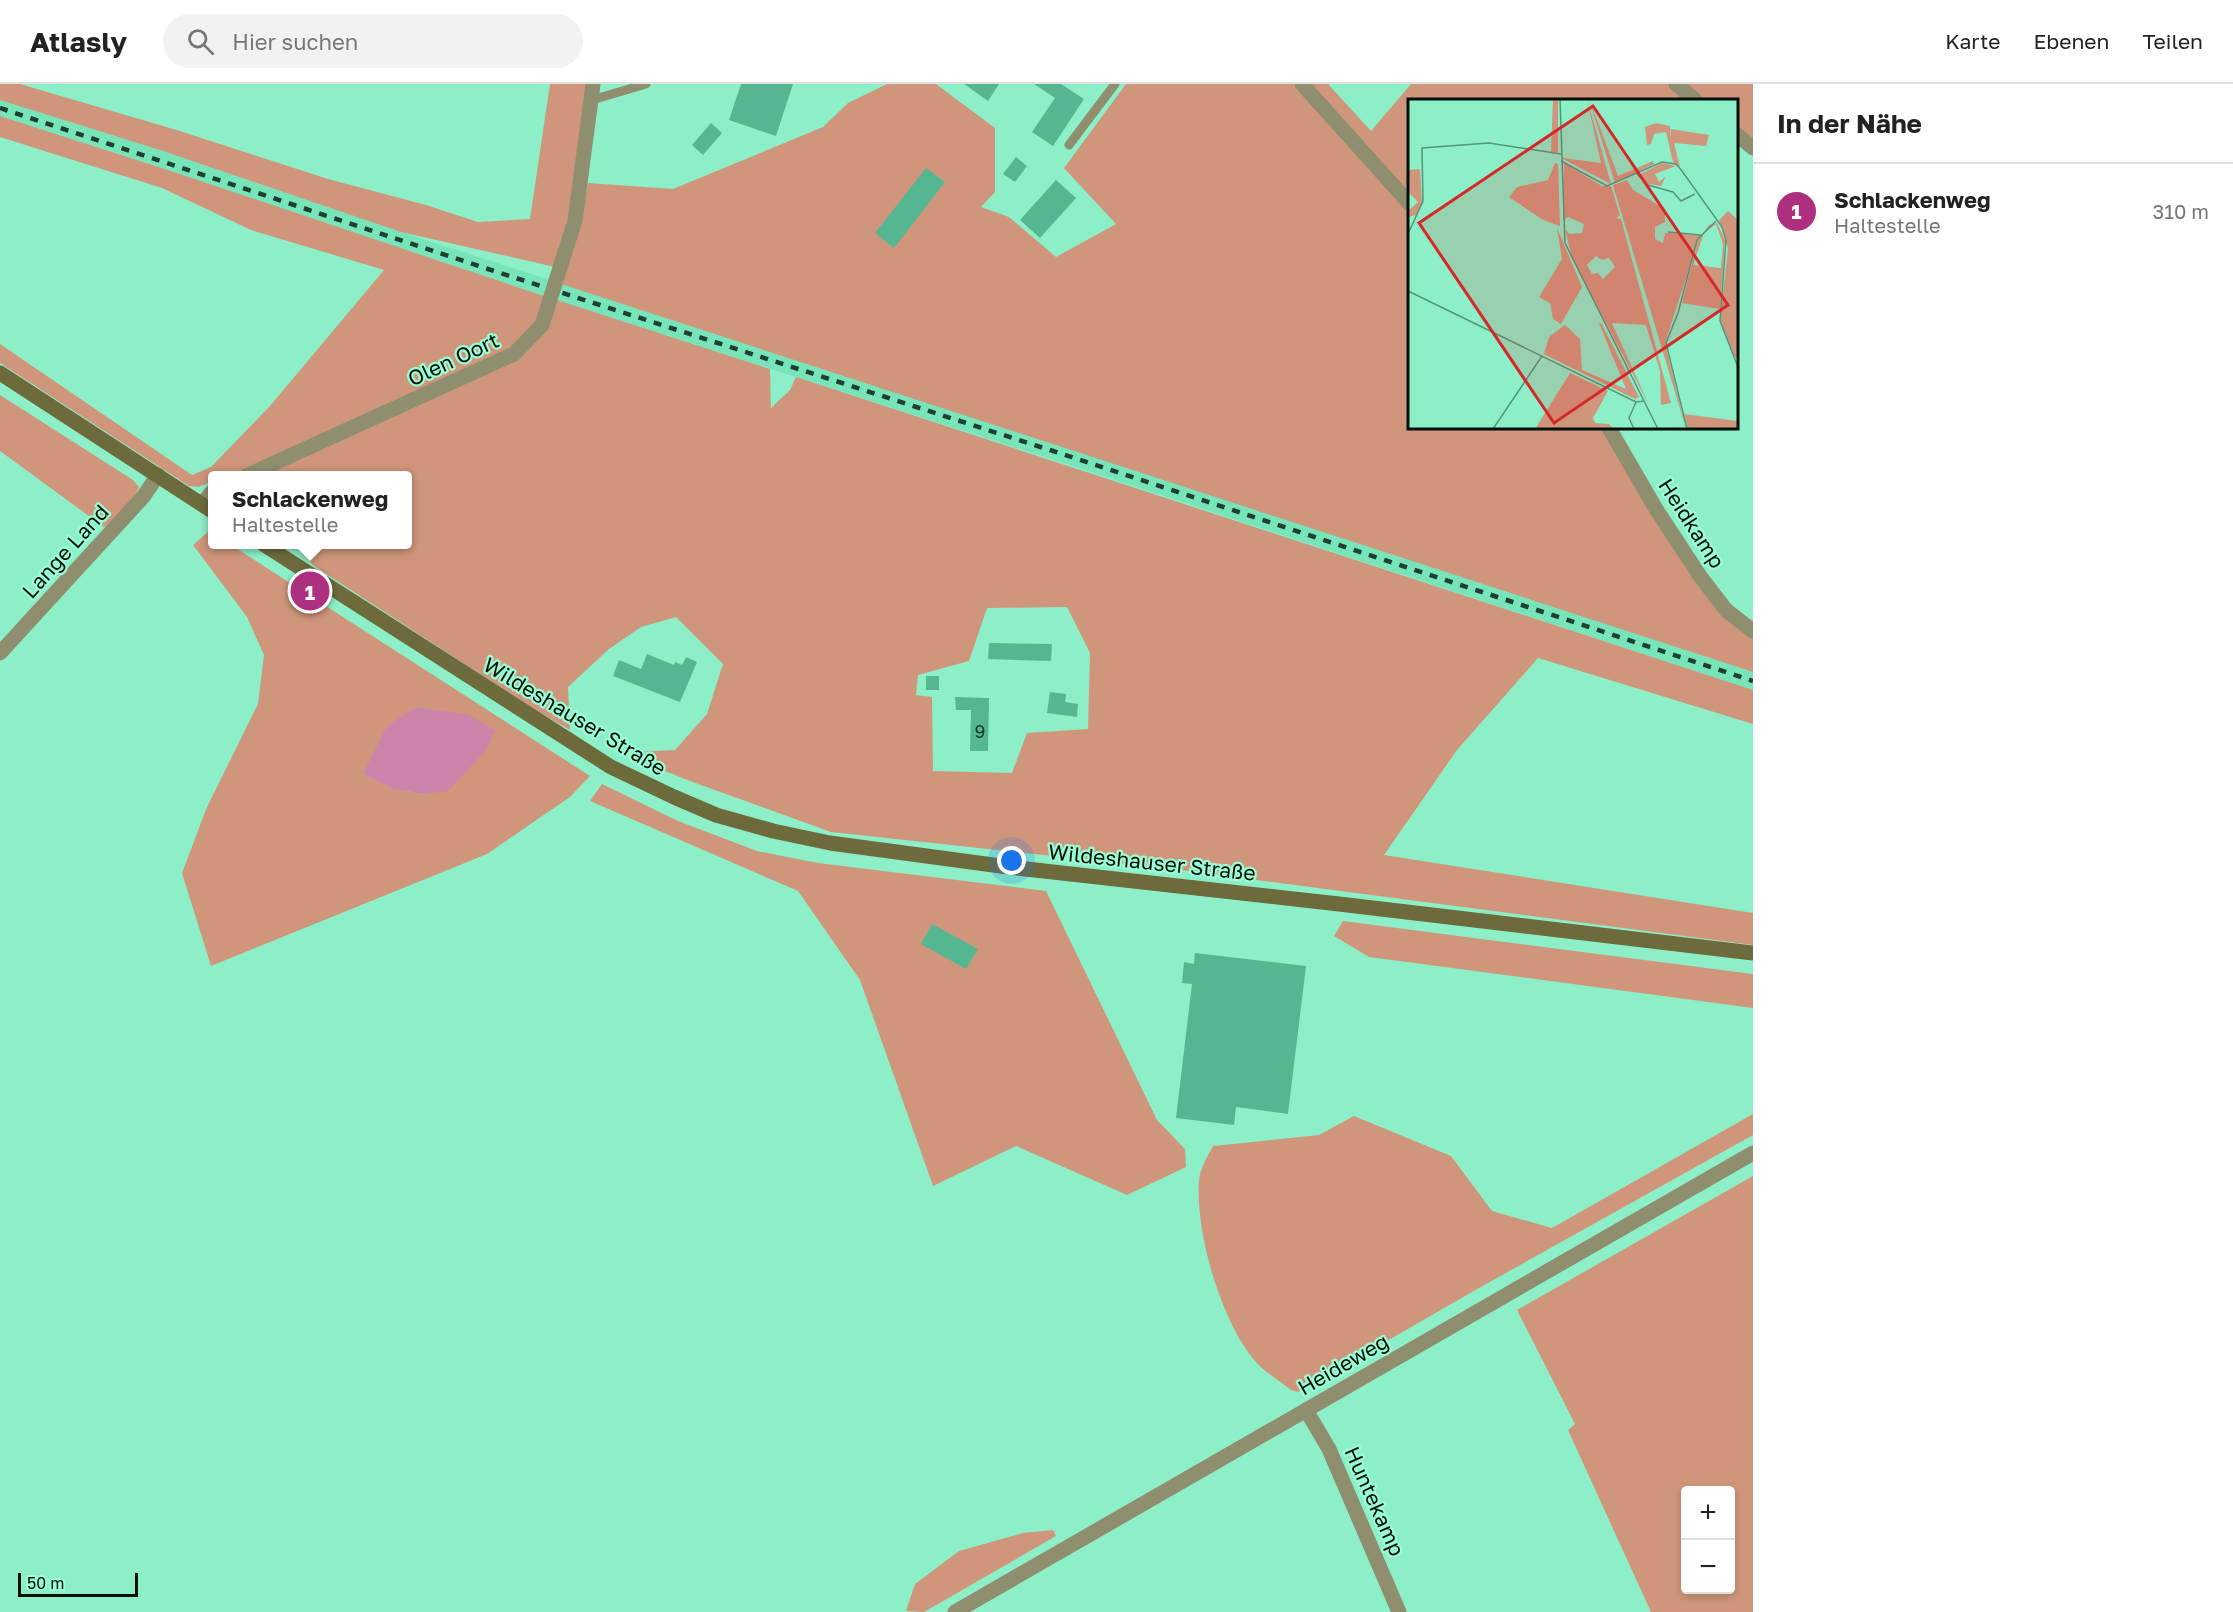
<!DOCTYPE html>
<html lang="de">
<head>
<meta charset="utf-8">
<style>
	body { margin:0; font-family:"Golos Text",sans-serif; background:#f2f2f2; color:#222 }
	.controls { position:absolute; right:18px; bottom:18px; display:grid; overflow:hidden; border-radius:6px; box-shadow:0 3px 9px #0003 }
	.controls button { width:54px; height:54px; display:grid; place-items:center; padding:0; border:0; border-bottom:2px solid #e0e0e0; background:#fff; color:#222; font:30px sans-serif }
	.scale { position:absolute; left:18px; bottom:15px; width:120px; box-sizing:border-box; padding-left:6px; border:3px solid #001008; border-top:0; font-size:16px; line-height:21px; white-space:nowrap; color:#001008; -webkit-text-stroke:4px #9afdd5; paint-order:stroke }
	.you { position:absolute; left:1012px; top:777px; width:21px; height:21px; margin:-15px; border:4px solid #fff; border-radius:50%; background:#1a73e8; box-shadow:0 0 0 9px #1a73e833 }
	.badge { display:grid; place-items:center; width:39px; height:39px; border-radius:50%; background:#ad2f7f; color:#fff; font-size:20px; font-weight:700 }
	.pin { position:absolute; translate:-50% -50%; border:3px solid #fff; box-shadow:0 2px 6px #0006 }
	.popup { position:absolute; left:208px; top:387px; width:204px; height:78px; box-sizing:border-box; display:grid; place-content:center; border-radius:6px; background:#fff; filter:drop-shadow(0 2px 4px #0005); font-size:20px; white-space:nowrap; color:#767676 }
	.popup b { font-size:22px; color:#222 }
	.popup::after { content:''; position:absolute; left:50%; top:100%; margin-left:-12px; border:12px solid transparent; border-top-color:#fff }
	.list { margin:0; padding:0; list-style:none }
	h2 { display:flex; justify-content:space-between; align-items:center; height:78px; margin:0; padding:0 24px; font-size:26px }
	h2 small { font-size:20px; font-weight:400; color:#767676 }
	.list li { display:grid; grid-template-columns:39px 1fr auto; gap:18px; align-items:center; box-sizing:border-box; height:96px; padding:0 24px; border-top:2px solid #e0e0e0 }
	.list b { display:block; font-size:22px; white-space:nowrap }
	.list p { margin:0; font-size:20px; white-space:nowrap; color:#767676 }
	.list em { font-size:20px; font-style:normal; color:#767676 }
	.icon { flex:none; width:33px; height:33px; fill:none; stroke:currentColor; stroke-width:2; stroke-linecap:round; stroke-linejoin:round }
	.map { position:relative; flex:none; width:1753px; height:1528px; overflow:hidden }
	header { display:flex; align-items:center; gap:36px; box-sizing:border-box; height:84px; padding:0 30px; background:#fff; border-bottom:2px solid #e0e0e0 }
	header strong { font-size:28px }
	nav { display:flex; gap:33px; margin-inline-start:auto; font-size:21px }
	.search { width:420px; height:54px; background:#f2f2f2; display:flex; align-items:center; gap:15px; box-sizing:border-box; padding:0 21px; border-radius:33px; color:#767676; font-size:22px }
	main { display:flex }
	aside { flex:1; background:#fff }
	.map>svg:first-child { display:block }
</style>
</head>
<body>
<header>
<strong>Atlasly</strong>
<div class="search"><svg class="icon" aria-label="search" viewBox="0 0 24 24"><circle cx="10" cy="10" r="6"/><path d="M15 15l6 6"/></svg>Hier suchen</div>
<nav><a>Karte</a><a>Ebenen</a><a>Teilen</a></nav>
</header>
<main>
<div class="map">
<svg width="1753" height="1528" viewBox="0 0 1753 1528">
	<rect width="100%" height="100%" fill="#8defc8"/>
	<polygon fill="#78e4ba" points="0,16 163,67 401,148 1056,359 1753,588 1753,606 1051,375 544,212 168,86 0,32"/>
	<g fill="#d0967b" fill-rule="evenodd">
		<polygon points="0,0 20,0 180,47 328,95 426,121 478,138 530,135 550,0 587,0 572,136 555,183 401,148 163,67 0,16"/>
		<polygon points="887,0 936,0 995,44 995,108 981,123 1009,133 1056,173 1116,140 1064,84 1126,0 1294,0 1409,126 1410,344 1603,344 1651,428 1753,552 1753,588 561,200 581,138 588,99 673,105 823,43 848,19"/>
		<polygon points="1306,0 1328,0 1371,47 1411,0 1669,0 1687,16 1410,16 1409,113"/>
		<polygon points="1684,0 1753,0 1753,57 1737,44 1736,16 1703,16"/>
		<polygon points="0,32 168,86 544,212 537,237 511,265 243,386 228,391 212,392 212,397 199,403 189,402 0,279 0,260 192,391 211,383 270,322 384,186 251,146 162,104 0,53"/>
		<path d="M557 216 770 285 771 324 790 306 796 293 1753 606V640L1538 574 1457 666 1384 771 1753 829V861L1173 785 831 748 690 697 632 674 635 668 675 666 707 630 723 580 676 533 641 543 609 565 568 603 570 646 537 627 314 482 294 461 407 460V392H261L518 275ZM1067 523 1090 569 1088 645 1027 649 1012 689 933 687 932 613 916 611 918 591 969 577 987 524Z"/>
		<path d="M0 311 133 396 139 403C133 418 118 436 104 443L0 367Z"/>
		<path d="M209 447 212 449V460L231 461 590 692 570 713 487 770 211 882 182 789 207 723 258 620 264 571 247 533 193 461ZM416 623 434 626 424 710 394 705 363 690Z"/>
		<polygon points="602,700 678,737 757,767 818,779 1046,807 1157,1036 1185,1065 1186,1083 1127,1111 1016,1062 933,1102 860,896 798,807 590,717"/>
		<polygon points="1343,837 1753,890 1753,924 1369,873 1334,852"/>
		<path d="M1753 1030V1051L1479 1204 1298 1308 1291 1306C1280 1297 1264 1288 1255 1277 1221 1237 1195 1148 1199 1096 1200 1084 1208 1072 1213 1062L1319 1051 1354 1032 1451 1072 1492 1127 1552 1144Z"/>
		<path d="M1753 1092V1528H1651L1568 1346 1575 1340 1517 1226ZM1686 1406H1730V1506H1686Z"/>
		<polygon points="1053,1446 1056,1452 924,1528 906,1527 915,1500 959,1467 1023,1449"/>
	</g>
	<polygon fill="#cc84ab" points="416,623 469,631 495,647 486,666 448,707 424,710 393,705 363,690 387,642"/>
	<g fill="#54b792">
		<polygon points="741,0 793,0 776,52 729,36"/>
		<polygon points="964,0 999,0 988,17"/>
		<polygon points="1034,0 1061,0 1084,15 1053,62 1032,48 1055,14"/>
		<polygon points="711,39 722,49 703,71 692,61"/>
		<polygon points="1016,73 1027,82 1015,98 1003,90"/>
		<polygon points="926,84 945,98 894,164 875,149"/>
		<polygon points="1056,96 1076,114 1040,154 1020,136"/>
		<polygon points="989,559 1052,560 1051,577 988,575"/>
		<polygon points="647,570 674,581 675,578 682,581 686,573 697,578 680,618 613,592 619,576 641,585"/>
		<rect x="926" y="592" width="13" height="14"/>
		<polygon points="1050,608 1066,610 1065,618 1078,620 1077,633 1047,629"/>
		<polygon points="955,613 989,614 988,667 970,667 971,626 956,626"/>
		<polygon points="932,840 978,865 966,885 921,860"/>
		<polygon points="1195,869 1306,882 1288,1030 1236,1023 1234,1041 1176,1034 1192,900 1182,899 1184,878 1194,880"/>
	</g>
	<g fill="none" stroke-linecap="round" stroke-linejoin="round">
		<g stroke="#8f8f6f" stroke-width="9">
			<polyline points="592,16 646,0"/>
			<polyline points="1069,61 1115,0"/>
		</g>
		<g stroke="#8f8f6f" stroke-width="15">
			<polyline points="1302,0 1410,120"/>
			<polyline points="1676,0 1695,16"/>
			<polyline points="1736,50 1753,64"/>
			<polyline points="564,171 575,137 593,0"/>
			<polyline points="1609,344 1656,425 1700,492 1726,526 1753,547"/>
			<polyline points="246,392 514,270 542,241"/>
			<polyline points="202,420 212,408"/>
			<polyline points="0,569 143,413 158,391"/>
			<polyline points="1306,1326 1329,1365 1399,1528"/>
			<polyline points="955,1528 1753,1069"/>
		</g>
		<g stroke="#6d6b3b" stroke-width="15">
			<polyline points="0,289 212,427"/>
			<polyline points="263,460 611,683 674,713 716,731 773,747 830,759 1008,783 1339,820 1753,869"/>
		</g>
		<polyline stroke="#1e3f31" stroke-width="4.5" stroke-dasharray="8 8" stroke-linecap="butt" points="0,24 488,185 1053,367 1753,597"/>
		<polyline stroke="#8f8f6f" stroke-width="15" points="542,241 564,171"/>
	</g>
	<g text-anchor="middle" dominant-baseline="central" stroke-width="4.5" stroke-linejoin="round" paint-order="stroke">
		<g font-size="18" fill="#153a2a">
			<text x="980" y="647">9</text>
		</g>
		<g font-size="21" fill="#001008" stroke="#9afdd5">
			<text transform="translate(453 275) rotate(-25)">Olen Oort</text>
			<text transform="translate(1692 439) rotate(57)">Heidkamp</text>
			<text transform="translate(65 467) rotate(-48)">Lange Land</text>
			<text transform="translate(575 632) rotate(31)">Wildeshauser Straße</text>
			<text transform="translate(1152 778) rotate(6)">Wildeshauser Straße</text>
			<text transform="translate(1343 1280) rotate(-30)">Heideweg</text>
			<text transform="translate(1375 1417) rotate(66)">Huntekamp</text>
		</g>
	</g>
	<g transform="translate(1408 15)">
		<rect width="330" height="330" fill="#8defc8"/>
		<path d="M145 0H150V53H143ZM153 0 155 59 193 64 179 0 203 85 155 60ZM181 0 210 77 245 62 246 65 207 84ZM248 24 262 27V39L263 30 301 36 298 47 266 44 272 68 265 63 258 33 246 35 243 45 239 46 237 28ZM147 64 150 65 152 127 135 121 101 98 109 88 140 81ZM156 64 194 87H203L212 116 208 119 213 120 263 304 253 306 252 272 238 226 204 224 241 306 164 159 157 130 161 135 174 134 176 125 160 118 155 121ZM188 157 194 161 201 159 207 168 195 180 190 174 184 175 179 166ZM254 64 268 67 247 75 251 83 258 77 253 87 240 85 230 76ZM12 70 14 105 8 116 0 118V112L10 103 0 93V71ZM219 81 225 91 257 110V123L247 128V140L255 144 257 134 292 136 257 244 278 330 205 86ZM320 112 330 121V259L326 258 312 222 320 149 311 121ZM309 124 317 141 312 210 274 204 290 141 301 126ZM308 125 315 145 313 169 285 166 296 134ZM149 129 174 188 153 225 145 220 142 204 131 198 154 160ZM191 224H193L231 298 227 300 136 255 141 238 157 226 172 240 174 271 218 290ZM162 274 200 292 185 319 187 324 201 325 205 330H127ZM276 315 330 322V330H280Z" fill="#d0967b" fill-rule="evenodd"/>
		<path fill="none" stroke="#55967b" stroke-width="1.5" d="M152 0 157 144 250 330M153 62 199 87 254 63 268 65 274 72 314 128 318 141 312 222 330 268M229 75 240 86 265 93 273 102 287 95M260 133 293 136M0 135 15 102 14 49 81 44 153 55M0 192 228 303 236 302M85 330 134 257M226 330 221 319 228 303M279 330 258 244 270 214 289 141 308 122"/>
		<path fill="#d62828" fill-opacity="0.15" stroke="#d62828" stroke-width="3" d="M185 7 320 206 146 324 11 124Z"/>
		<rect width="330" height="330" fill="none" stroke="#001008" stroke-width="3"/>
	</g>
</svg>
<div class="controls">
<button>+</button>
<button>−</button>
</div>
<div class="scale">50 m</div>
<div class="you"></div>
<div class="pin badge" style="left:310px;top:507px">1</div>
<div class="popup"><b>Schlackenweg</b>Haltestelle</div>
</div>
<aside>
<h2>In der Nähe<small></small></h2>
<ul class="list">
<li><span class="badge">1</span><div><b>Schlackenweg</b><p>Haltestelle</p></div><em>310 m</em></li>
</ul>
</aside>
</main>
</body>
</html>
